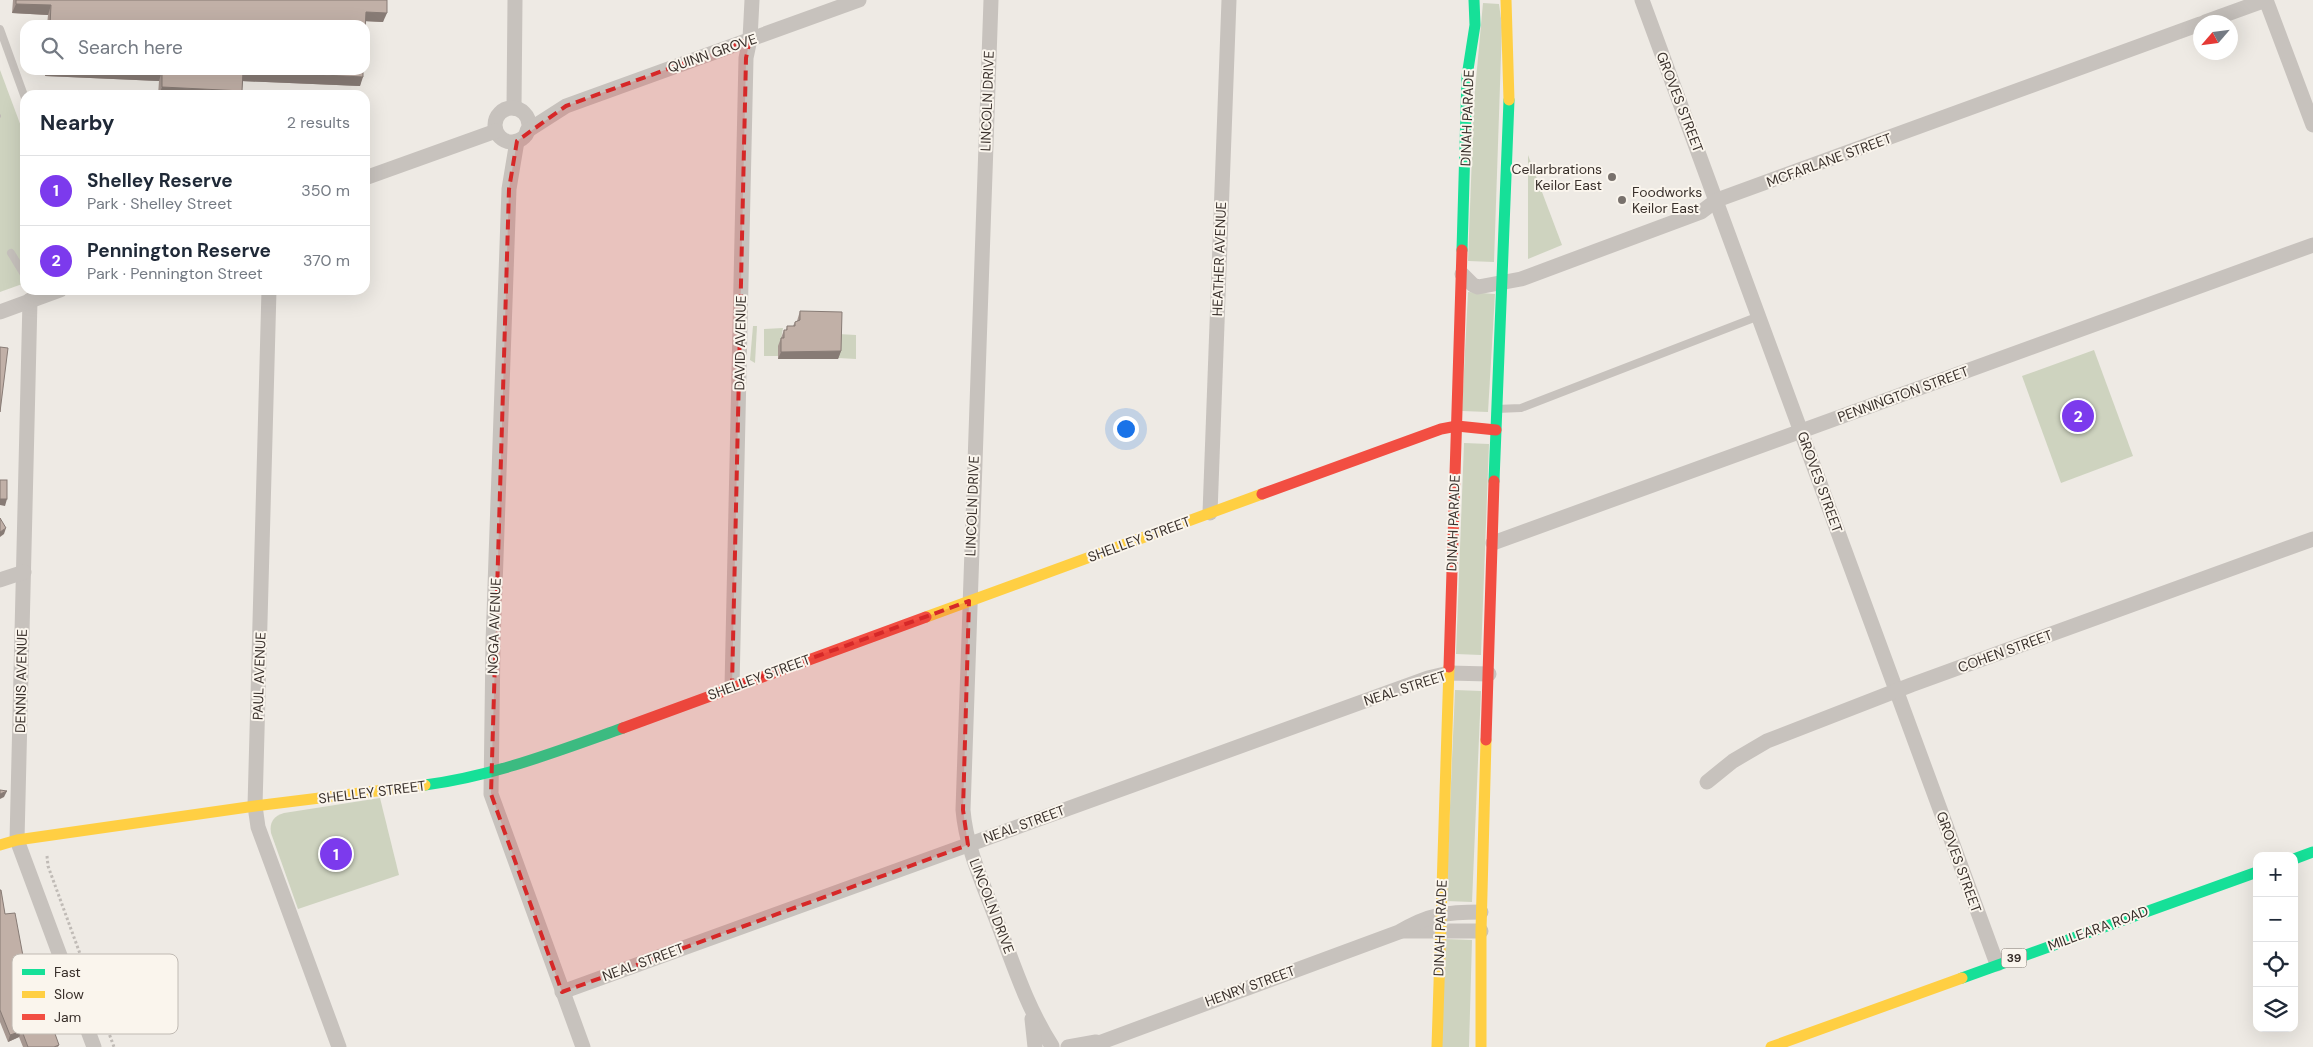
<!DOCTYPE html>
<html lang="en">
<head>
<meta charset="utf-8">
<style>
	body { margin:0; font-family:"DM Sans",sans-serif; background:#f6f6f7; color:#1f2937 }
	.controls { position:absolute; right:15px; bottom:15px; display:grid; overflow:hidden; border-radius:10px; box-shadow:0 5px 20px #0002 }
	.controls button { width:45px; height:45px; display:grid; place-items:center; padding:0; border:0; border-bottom:1px solid #e0e1e3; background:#fff; color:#1f2937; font:25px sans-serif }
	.compass { position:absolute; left:2193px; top:15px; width:45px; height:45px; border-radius:50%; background:#fff; box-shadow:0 5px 20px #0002; rotate:242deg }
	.you { position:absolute; left:1125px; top:428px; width:18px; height:18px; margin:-12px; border:4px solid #fff; border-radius:50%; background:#1a73e8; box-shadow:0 0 0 8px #1a73e833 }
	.badge { display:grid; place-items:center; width:32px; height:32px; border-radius:50%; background:#7c3aed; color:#fff; font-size:16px; font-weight:700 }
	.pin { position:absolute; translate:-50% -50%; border:2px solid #fff; box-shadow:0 1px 5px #0006 }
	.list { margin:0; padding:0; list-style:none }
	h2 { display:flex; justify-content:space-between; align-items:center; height:65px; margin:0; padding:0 20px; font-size:21px }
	h2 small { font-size:16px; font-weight:400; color:#747a83 }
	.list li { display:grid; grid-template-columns:32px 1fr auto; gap:15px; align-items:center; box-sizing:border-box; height:70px; padding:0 20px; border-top:1px solid #e0e1e3 }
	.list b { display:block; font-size:19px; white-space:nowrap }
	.list p { margin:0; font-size:16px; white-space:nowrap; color:#747a83 }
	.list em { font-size:16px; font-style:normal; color:#747a83 }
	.icon { flex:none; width:28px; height:28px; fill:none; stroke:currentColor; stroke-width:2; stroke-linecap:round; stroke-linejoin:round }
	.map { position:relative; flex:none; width:2313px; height:1047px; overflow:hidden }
	.search { position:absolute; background:#fff; box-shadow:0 5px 20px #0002; left:20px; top:20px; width:350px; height:55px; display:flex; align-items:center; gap:12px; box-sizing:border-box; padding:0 18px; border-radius:15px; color:#747a83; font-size:19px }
	.panel { position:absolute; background:#fff; box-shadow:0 5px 20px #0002; left:20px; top:90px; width:350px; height:205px; border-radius:15px }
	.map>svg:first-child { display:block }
</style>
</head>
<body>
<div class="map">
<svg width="2313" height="1047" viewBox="0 0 2313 1047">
	<rect width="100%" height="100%" fill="#eeeae4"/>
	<g fill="#ced3bf">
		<polygon points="1483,3 1499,4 1502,26 1494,262 1468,261 1474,102"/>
		<polygon points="0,70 25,137 25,283 0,292"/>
		<polygon points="1528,155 1562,245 1528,259"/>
		<polygon points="1468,292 1495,294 1488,412 1462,411"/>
		<polygon points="753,326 757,326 755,363 750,360"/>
		<polygon points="783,328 778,356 764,356 764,329"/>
		<polygon points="838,334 856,335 856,359 838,358"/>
		<polygon points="2094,350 2133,456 2061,483 2022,376"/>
		<polygon points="1464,443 1489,444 1481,655 1456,654"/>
		<polygon points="1455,690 1481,691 1472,902 1446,901"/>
		<path d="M380 798 399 875 298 909 271 833C269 822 274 816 284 813Z"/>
		<polygon points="1445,939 1472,940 1469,1047 1441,1047"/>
	</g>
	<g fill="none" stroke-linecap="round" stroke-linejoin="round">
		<g stroke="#c0bbb6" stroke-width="3" stroke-dasharray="2.5 2.5" stroke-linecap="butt">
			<polyline points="0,116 1,116"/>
			<polyline points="47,856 48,866 114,1047"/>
		</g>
		<g stroke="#c7c2bd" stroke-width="8">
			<polyline points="0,29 25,98"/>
			<polyline points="11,253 25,276"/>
			<polyline points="1496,409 1521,408 1759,316"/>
		</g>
		<g stroke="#c7c2bd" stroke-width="15">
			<path d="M991 0 963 810C966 847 982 881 995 916 1012 960 1026 1006 1052 1046"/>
			<polyline points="1642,0 1997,964"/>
			<polyline points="2205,22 2266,0 2313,125"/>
			<polyline points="514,108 515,0"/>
			<circle cx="512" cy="125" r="17"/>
			<polyline points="527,131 566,106 859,0"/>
			<polyline points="517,141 509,189 493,643 491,794 583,1047"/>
			<polyline points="365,178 496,131"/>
			<polyline points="1462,274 1473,285 1478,287 1521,279 1701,212 1717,200 2200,24"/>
			<polyline points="269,290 255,806 258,827 339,1047"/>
			<polyline points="30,300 17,840 94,1047"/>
			<polyline points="0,312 60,290"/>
			<polyline points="1210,513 1229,0"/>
			<polyline points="1493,543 2313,245"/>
			<polyline points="0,580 24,572"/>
			<polyline points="732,687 746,58 750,39 752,0"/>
			<polyline points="1707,782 1733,761 1767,741 1911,685 2313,539"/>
			<polyline points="1403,931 1481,931"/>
			<polyline points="562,992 1428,678 1449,673 1489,674"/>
			<polyline points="1032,1019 1035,1047"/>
			<polyline points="1068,1047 1096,1042"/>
			<path d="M1088 1047 1399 932C1429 914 1447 912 1481 912"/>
		</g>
		<g stroke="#16e098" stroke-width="11">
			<polyline points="1462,250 1467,76 1475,25 1474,0"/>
			<polyline points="1494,481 1509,100"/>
			<path d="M425 785C494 776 558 751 623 728"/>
			<polyline points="2294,859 2313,852"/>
			<polyline points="1962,978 2257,872"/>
		</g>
		<g stroke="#ffcf43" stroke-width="11">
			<polyline points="1506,0 1509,100"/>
			<polyline points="926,617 1262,494"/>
			<polyline points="0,845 17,840 255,806 425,785"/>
			<polyline points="1437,1047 1449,667"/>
			<polyline points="1481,1047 1481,931 1486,740"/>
			<polyline points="1771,1047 1962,978"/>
		</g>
		<g stroke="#f24e42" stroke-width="11">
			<polyline points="1262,494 1441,429 1457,426 1496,430"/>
			<polyline points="1449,667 1462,250"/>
			<polyline points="623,728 926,617"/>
			<polyline points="1486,740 1494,481"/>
		</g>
	</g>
	<g fill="#a69790">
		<polygon points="13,0 387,0 383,22 365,21 365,25 47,25 48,15 12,13"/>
		<polygon points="46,70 363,70 360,86 243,81 241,95 158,95 159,81 45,76"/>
		<polygon points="800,311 841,351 838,359 778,359 778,346 784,330 786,330 787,326 793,326 795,322 797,321"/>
		<polygon points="0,890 5,914 23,956 39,1004 38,1007 48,1033 59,1045 58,1047 23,1047 19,1037 8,1042 0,1022"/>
	</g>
	<g fill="#877b75">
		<polygon points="16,4 51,5 48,15 12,13"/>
		<polygon points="366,12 387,13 383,22 362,21"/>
		<polygon points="48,70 130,70 162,71 159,81 45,76"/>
		<polygon points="243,71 363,77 360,86 240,81"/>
		<polygon points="162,87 242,91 241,95 159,95"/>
		<polygon points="841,351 838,359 778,359 781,352"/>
		<polygon points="0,499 7,499 5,506 0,505"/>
		<polygon points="6,528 4,534 0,537 0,532"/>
		<polygon points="7,791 4,797 0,799 0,794"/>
		<polygon points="22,1031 19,1037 8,1042 10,1035"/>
	</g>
	<g fill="#c1b0a7" stroke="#877b75">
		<polygon points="16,0 387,0 387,13 366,12 365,32 365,25 50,25 51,5 16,4"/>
		<polygon points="130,70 363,70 363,77 243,71 242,91 162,87 162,71"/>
		<polygon points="800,311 842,312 841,351 781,352 781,338 784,338 784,330 787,330 787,326 795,326 795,322 800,320"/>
		<polygon points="0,347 8,348 0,412"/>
		<rect x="0" y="480" width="7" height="19"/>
		<polygon points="0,518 6,528 0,532"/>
		<polygon points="0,790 7,791 0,794"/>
		<polygon points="0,890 1,890 5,914 15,913 23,956 39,1004 37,1004 48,1033 54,1031 59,1045 54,1047 28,1047 22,1031 10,1035 0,1010"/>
	</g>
	<path fill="#d62828" fill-opacity="0.2" stroke="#d62828" stroke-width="4" stroke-dasharray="10 6" stroke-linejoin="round" d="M750 39 746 58 732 687 969 601 963 810 968 845 562 992 491 794 509 189 517 141 566 106Z"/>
	<g fill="#78716c" stroke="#faf5ed" stroke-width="2">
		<circle cx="1612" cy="177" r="5"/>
		<circle cx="1622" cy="200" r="5"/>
	</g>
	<g text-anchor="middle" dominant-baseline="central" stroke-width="4" stroke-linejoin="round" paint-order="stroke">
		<rect fill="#faf5ed" stroke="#736b65" stroke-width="1" x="2001.5" y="948.5" width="25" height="19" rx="4"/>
		<g font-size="12" font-weight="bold" fill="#39302b">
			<text x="2014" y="958">39</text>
		</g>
		<g font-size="14" fill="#39302b" stroke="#faf5ed">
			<text transform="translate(712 53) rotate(-19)">QUINN GROVE</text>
			<text transform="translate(987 101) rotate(-88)">LINCOLN DRIVE</text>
			<text transform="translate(1680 102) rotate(69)">GROVES STREET</text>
			<text transform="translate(1467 118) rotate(-88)">DINAH PARADE</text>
			<text transform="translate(1829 160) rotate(-20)">MCFARLANE STREET</text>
			<text transform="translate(1219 259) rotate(-88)">HEATHER AVENUE</text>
			<text transform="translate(740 343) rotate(-89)">DAVID AVENUE</text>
			<text transform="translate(1903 394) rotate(-20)">PENNINGTON STREET</text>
			<text transform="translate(1820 482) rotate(70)">GROVES STREET</text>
			<text transform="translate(972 506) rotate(-88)">LINCOLN DRIVE</text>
			<text transform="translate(1453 523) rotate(-88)">DINAH PARADE</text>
			<text transform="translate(1139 539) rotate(-20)">SHELLEY STREET</text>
			<text transform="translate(494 626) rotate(-88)">NOGA AVENUE</text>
			<text transform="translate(2005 651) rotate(-20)">COHEN STREET</text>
			<text transform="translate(259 676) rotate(-88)">PAUL AVENUE</text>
			<text transform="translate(759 677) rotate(-20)">SHELLEY STREET</text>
			<text transform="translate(21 681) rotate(-89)">DENNIS AVENUE</text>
			<text transform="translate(1405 688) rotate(-18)">NEAL STREET</text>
			<text transform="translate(372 792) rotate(-7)">SHELLEY STREET</text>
			<text transform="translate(1024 824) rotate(-20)">NEAL STREET</text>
			<text transform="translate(1959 862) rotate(70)">GROVES STREET</text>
			<text transform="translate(992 906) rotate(69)">LINCOLN DRIVE</text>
			<text transform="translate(1440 928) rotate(-88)">DINAH PARADE</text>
			<text transform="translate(2098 928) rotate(-20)">MILLEARA ROAD</text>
			<text transform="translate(643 962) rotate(-20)">NEAL STREET</text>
			<text transform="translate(1250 986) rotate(-20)">HENRY STREET</text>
		</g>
		<g font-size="14" fill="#39302b" stroke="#faf5ed" text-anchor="end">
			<text x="1602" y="169">Cellarbrations<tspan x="1602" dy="16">Keilor East</tspan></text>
			<text x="1632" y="192" text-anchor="start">Foodworks<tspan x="1632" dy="16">Keilor East</tspan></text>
		</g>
	</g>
	<rect x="12" y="954" width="166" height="80" rx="8" fill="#faf5ed" stroke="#c0bab3" stroke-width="1"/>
	<rect x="22" y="969" width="23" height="6" fill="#16e098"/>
	<rect x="22" y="991" width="23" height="7" fill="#ffcf43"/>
	<rect x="22" y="1014" width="23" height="6" fill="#f24e42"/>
	<g font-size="14" fill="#39302b">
		<text x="54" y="977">Fast</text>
		<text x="54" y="999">Slow</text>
		<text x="54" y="1022">Jam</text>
	</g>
</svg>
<div class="controls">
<button>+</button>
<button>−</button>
<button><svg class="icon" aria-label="locate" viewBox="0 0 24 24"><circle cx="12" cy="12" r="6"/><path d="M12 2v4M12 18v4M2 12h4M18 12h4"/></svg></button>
<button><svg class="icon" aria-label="layers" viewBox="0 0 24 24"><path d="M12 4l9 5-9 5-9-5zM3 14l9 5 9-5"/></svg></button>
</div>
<svg class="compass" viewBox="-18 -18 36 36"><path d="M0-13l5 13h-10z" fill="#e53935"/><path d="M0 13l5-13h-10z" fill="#747a83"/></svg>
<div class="you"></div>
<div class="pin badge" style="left:336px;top:854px">1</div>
<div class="pin badge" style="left:2078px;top:416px">2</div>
<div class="search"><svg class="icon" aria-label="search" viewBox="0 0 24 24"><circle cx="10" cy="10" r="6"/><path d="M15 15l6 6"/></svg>Search here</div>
<section class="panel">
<h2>Nearby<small>2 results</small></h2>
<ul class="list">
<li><span class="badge">1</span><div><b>Shelley Reserve</b><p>Park · Shelley Street</p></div><em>350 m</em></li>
<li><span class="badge">2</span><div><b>Pennington Reserve</b><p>Park · Pennington Street</p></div><em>370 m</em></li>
</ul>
</section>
</div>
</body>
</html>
